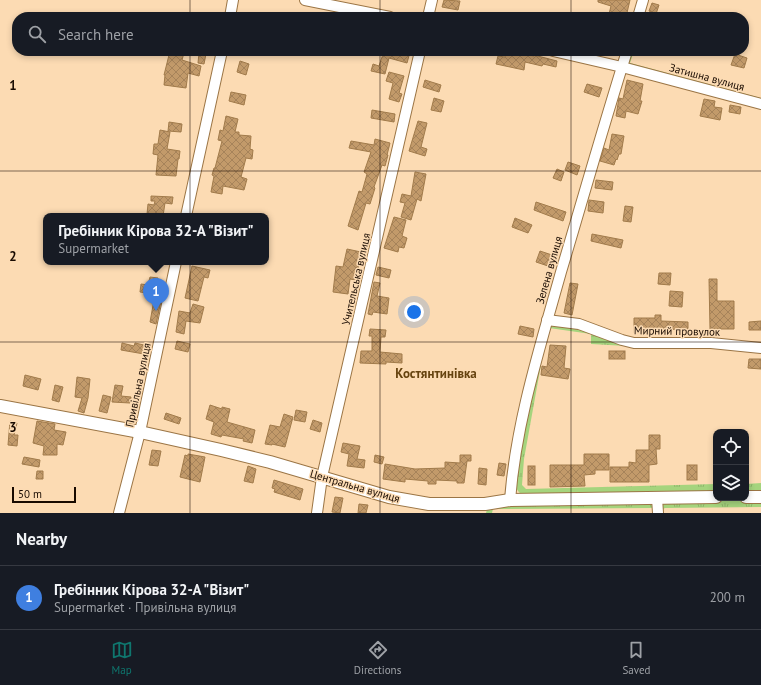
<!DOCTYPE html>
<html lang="en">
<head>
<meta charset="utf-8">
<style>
	body { margin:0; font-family:"PT Sans",sans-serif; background:#242831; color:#f1f3f6 }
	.controls { position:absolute; right:12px; bottom:12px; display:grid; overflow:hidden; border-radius:8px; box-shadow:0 2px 6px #0003 }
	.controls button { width:36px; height:36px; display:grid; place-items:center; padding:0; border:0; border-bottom:1px solid #363941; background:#171b24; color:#f1f3f6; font:20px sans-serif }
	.scale { position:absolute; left:12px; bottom:10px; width:64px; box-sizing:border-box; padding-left:4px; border:2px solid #180a00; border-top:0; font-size:11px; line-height:14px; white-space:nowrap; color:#180a00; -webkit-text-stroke:3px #fcdbb3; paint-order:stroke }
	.you { position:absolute; left:414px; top:312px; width:14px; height:14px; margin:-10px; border:3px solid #fff; border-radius:50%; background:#1a73e8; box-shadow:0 0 0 6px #1a73e833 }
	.badge { display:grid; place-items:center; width:26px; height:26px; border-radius:50%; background:#0f766e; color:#fff; font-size:13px; font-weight:700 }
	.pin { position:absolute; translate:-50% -33px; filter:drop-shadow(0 1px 2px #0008) }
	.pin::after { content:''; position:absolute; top:21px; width:14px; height:12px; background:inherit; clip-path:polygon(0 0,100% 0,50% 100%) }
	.popup { position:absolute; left:43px; top:213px; width:226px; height:52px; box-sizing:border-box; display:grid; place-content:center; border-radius:8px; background:#171b24; filter:drop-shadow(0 1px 3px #0005); font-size:13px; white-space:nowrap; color:#9ea1a6 }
	.popup b { font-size:15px; color:#f1f3f6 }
	.popup::after { content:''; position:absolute; left:50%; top:100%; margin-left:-8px; border:8px solid transparent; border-top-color:#171b24 }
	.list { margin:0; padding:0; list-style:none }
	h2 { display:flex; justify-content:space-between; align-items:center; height:52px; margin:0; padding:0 16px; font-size:17px }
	h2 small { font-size:13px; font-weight:400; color:#9ea1a6 }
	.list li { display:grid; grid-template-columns:26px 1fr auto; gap:12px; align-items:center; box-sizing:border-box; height:64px; padding:0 16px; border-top:1px solid #363941 }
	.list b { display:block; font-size:15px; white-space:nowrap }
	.list p { margin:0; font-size:13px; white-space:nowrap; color:#9ea1a6 }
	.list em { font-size:13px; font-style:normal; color:#9ea1a6 }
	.icon { flex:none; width:22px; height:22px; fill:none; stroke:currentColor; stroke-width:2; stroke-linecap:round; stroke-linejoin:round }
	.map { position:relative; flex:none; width:761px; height:513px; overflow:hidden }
	.search { position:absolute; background:#171b24; box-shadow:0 2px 6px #0003; left:12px; right:12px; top:12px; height:44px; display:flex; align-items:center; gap:10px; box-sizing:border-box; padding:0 14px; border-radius:16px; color:#9ea1a6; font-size:15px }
	.sheet { height:116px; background:#171b24 }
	nav { display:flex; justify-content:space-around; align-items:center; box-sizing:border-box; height:56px; border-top:1px solid #363941; background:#171b24; font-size:11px; color:#9ea1a6 }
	nav a { display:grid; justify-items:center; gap:2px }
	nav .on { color:#0f766e }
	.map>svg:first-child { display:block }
</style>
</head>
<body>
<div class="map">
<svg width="761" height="513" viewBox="0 0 761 513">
	<defs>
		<pattern id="grass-tufts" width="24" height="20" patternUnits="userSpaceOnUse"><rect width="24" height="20" fill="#a5d47d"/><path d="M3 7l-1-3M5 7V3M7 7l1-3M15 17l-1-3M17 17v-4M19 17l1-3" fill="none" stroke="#8db56a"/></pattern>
		<pattern id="building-cross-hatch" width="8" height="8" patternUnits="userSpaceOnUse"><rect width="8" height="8" fill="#c29a6a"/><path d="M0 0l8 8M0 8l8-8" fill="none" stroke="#a6835a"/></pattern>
	</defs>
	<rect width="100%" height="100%" fill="#fcdbb3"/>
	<g fill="url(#grass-tufts)">
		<polygon points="628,51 634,51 630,63 761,98 761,101 627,65"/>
		<path d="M553 323 582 328 627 346 591 344V334L549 328 544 348 524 459 522 485 526 489 716 484V494L524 496C517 492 515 487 515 479L536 377 548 326Z"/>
		<polygon points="761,483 761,493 746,493 746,484"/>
		<polygon points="761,500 761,507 665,508 663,509 663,513 660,513 661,501"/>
		<polygon points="653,501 656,513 652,513 652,508 493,509 492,513 486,513 488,506"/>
	</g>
	<g fill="url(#building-cross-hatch)" stroke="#a17b4b">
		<polygon points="444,0 460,1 458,10 442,7"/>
		<polygon points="598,0 630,0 626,17 621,17 609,14 611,6 598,2"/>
		<polygon points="652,3 659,5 656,14 649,11"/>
		<polygon points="170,51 184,53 182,60 201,66 199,76 188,73 186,88 164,85 165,75 164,75"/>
		<polygon points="384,51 410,52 407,63 389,58 385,74 371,71 373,64 379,66"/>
		<polygon points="506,51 517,51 517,53 534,56 534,55 557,61 556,67 543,64 542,66 525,62 524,70 496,64 498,56 505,57"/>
		<polygon points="199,53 206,54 204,64 198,63"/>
		<polygon points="735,54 747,58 744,68 731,65"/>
		<polygon points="240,61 249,64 246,75 237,72"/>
		<polygon points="389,72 404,76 399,93 402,94 399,102 389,99 393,83 386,81"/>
		<polygon points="425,80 441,85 439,92 423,87"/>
		<polygon points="627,80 643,84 640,101 642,101 638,114 626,111 625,118 616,116 619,98 623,99"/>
		<polygon points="587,84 602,88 599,97 584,92"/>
		<polygon points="231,92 246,95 244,105 229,101"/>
		<polygon points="434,98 444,101 441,112 431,110"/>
		<polygon points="704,99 715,101 714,107 722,108 720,120 700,116"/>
		<polygon points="730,105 741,107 740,114 729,112"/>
		<polygon points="372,110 395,114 394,122 371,118"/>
		<polygon points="226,116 238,119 235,132 239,132 239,135 251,136 250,149 253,150 252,159 246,158 241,177 247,179 244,190 223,186 222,194 211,192 214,176 212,175 214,168 215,168 222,141 218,140 220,130 223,131"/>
		<polygon points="418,121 427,123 421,147 427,149 425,156 409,151"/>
		<polygon points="169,122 182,124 181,132 168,131"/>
		<polygon points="160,130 170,132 167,149 180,151 179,159 178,159 176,176 156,175 158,155 153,154 154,144 158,144"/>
		<polygon points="612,134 624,136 621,154 619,154 617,160 616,159 614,165 600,161 604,148 609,150"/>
		<polygon points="375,139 390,143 387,155 388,155 385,166 382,165 374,187 375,188 370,204 366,203 358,230 348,226 359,191 362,192 367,174 364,172 371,152 349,148 351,141 374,145"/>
		<polygon points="568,162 580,166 577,175 565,170"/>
		<polygon points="557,169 564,172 561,181 553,178"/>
		<polygon points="415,172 426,174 421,201 417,199 411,220 401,217 405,203 400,202 402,194 411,196"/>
		<polygon points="596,180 613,182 612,190 595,188"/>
		<polygon points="151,196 173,197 172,204 165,203 163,216 147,214 148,204 154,205 155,201 151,201"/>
		<polygon points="589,200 604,202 603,213 588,211"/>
		<polygon points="536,202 566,212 563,221 534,210"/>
		<polygon points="625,206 633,207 631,222 623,221"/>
		<polygon points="394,217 406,220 402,236 407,238 404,248 399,247 398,252 384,248"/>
		<polygon points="515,218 532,225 528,233 512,227"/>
		<polygon points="592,234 623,240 621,248 591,241"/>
		<polygon points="347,249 361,252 356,280 350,279 348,294 333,292 336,266 343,267"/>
		<polygon points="540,251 555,256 551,267 536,262"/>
		<polygon points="192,266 210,270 208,278 204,277 198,301 185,298"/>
		<polygon points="378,267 391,270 389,278 376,275"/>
		<polygon points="659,273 671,273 670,285 658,284"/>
		<polygon points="150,277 158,278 155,294 140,292 141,284 148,285"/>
		<polygon points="709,279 717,279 717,301 734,301 734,329 710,329"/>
		<polygon points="374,282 380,283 377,296 389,298 387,314 373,312 372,315 368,314"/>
		<polygon points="570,283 578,284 572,315 564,313"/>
		<polygon points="670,291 683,292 682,307 669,306"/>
		<polygon points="154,300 161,301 156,324 150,322"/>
		<polygon points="193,304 204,307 200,323 186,321 184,334 176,332 179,311 190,313"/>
		<polygon points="655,315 661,315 661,321 688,322 688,330 649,328 649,333 634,333 634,318 655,318"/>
		<polygon points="761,321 761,330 749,330 749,322"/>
		<polygon points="520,326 534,329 533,337 518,334"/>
		<polygon points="370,329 386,330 385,337 381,337 380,352 402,354 402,363 386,362 386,364 360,363 361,351 372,351 372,336 369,336"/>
		<polygon points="177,341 190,344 188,352 175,349"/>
		<polygon points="122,343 134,346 135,343 144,345 144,354 121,350"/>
		<polygon points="550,345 566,346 564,368 570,369 568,379 541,375 542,366 547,367"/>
		<rect x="609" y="351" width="16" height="8"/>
		<polygon points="749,359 761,359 761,369 748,368"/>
		<polygon points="25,375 41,379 38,390 23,386"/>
		<polygon points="77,377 90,379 88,398 84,413 78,411 82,398 75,397"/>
		<polygon points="55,385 63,387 59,402 52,400"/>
		<polygon points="115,385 123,386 121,396 131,397 130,403 112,402"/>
		<polygon points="103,395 111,397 107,413 99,411"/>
		<polygon points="210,405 222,409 222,407 230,409 227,422 255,430 252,443 243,441 244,439 222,435 221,437 211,434 214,422 206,419"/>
		<polygon points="296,410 307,412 305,422 294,420"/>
		<polygon points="166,413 181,418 179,424 164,419"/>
		<polygon points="284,414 293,417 285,447 272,444 272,445 265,444 270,425 280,427"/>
		<polygon points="313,420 322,423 320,432 310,429"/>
		<polygon points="10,421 17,423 14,435 18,435 17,446 8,445"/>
		<polygon points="37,421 55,424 54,430 66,432 63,445 57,444 57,455 43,455 44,446 33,443"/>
		<polygon points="649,435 660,435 660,449 656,449 657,464 649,465 649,482 610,482 610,467 629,467 629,462 636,463 636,450 649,450"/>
		<polygon points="343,443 360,446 357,459 365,460 364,468 347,466 349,454 341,452"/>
		<polygon points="152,450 161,451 158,466 149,465"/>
		<polygon points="188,454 205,457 200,482 180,477 185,455 188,456"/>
		<polygon points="584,454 609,454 609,470 595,470 595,474 584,475 585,486 550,487 550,465 584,465"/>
		<polygon points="375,455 384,457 382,464 374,462"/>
		<polygon points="460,455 471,455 471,461 467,461 464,483 457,483 457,481 436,480 436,484 428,484 428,481 405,479 405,482 383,479 385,464 415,469 445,468 445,462 460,463"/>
		<polygon points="24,457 40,460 39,467 22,464"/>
		<polygon points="499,463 506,464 504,476 497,475"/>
		<rect x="687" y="465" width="10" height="15"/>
		<polygon points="248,466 256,469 253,483 244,481"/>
		<rect x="528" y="466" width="7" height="19"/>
		<polygon points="479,468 487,469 486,485 478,484"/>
		<polygon points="37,471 43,471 43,479 36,479"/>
		<polygon points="274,480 303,489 300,500 274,492 275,489 272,488"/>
		<polygon points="335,497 343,498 340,513 332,512"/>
		<polygon points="359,504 368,505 366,513 358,513"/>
	</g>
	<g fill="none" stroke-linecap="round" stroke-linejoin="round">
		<defs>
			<g id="minor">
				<polyline points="305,0 390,17"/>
				<polyline points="230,17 233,0"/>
				<polyline points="428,17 432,0"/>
				<polyline points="638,17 643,0"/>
				<polyline points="553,51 622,67 761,104"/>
				<polyline points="186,216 222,51"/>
				<polyline points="547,320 579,324 622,340 634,343 711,343 761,348"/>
				<polyline points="657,498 658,513"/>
				<path d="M510 500C516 422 540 347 561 272 583 198 604 124 627 51"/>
				<polyline points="119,513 140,432 176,262"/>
				<polyline points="317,513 322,477 420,51"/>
			</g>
			<g id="tertiary">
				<polyline points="0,406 140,432 221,450 270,462 389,497 429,504 485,504 510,500 716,497"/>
				<polyline points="746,497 761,497"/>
			</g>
		</defs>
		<use href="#minor" stroke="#9b7545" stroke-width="12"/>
		<use href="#tertiary" stroke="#9b7545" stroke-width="14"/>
		<use href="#minor" stroke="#fff" stroke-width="10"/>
		<use href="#tertiary" stroke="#fff" stroke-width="12"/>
	</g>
	<path fill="none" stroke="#180a00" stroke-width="1" stroke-opacity="0.55" d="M190 0V17M380 0V17M571 0V17M190 51V513M380 51V513M571 51V513M0 171H761M0 342H761"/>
	<g text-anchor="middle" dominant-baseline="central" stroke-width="3" stroke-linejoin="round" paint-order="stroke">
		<g font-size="11" fill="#180a00" stroke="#fcdbb3">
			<text transform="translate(707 77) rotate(15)">Затишна вулиця</text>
			<text transform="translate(549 270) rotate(-74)">Зелена вулиця</text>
			<text transform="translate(356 279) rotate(-77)">Учительська вулиця</text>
			<text transform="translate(677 331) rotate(1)">Мирний провулок</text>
			<text transform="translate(138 385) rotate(-78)">Привільна вулиця</text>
			<text transform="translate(355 486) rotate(16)">Центральна вулиця</text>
		</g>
		<g font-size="13" font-weight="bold" fill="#66430f" stroke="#fcdbb3">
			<text x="436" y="373">Костянтинівка</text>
		</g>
	</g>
	<g font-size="13" text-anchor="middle" font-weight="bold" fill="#180a00" stroke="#fcdbb3" stroke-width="3" stroke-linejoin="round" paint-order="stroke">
		<text x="13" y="90">1</text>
		<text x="13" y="261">2</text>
		<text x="13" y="432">3</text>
	</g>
</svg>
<div class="controls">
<button><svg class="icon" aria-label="locate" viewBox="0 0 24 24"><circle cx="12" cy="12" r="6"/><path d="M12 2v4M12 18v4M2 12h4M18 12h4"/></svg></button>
<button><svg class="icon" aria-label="layers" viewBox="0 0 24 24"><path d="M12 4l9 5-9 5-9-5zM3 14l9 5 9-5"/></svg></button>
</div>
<div class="scale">50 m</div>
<div class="you"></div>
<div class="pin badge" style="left:156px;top:311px;background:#3f7fe0">1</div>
<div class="popup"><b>Гребінник Кірова 32-А &quot;Візит&quot;</b>Supermarket</div>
<div class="search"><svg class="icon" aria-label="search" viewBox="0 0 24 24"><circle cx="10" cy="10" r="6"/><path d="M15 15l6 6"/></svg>Search here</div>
</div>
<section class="sheet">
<h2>Nearby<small></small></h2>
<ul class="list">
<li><span class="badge" style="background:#3f7fe0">1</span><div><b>Гребінник Кірова 32-А &quot;Візит&quot;</b><p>Supermarket · Привільна вулиця</p></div><em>200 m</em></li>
</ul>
</section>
<nav>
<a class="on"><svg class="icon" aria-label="map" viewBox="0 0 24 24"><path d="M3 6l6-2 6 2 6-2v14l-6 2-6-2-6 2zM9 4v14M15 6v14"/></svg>Map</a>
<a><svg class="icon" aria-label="directions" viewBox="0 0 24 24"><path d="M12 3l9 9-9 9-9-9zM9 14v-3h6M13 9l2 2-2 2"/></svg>Directions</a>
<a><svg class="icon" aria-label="saved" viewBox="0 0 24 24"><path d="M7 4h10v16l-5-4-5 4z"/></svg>Saved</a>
</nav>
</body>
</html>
